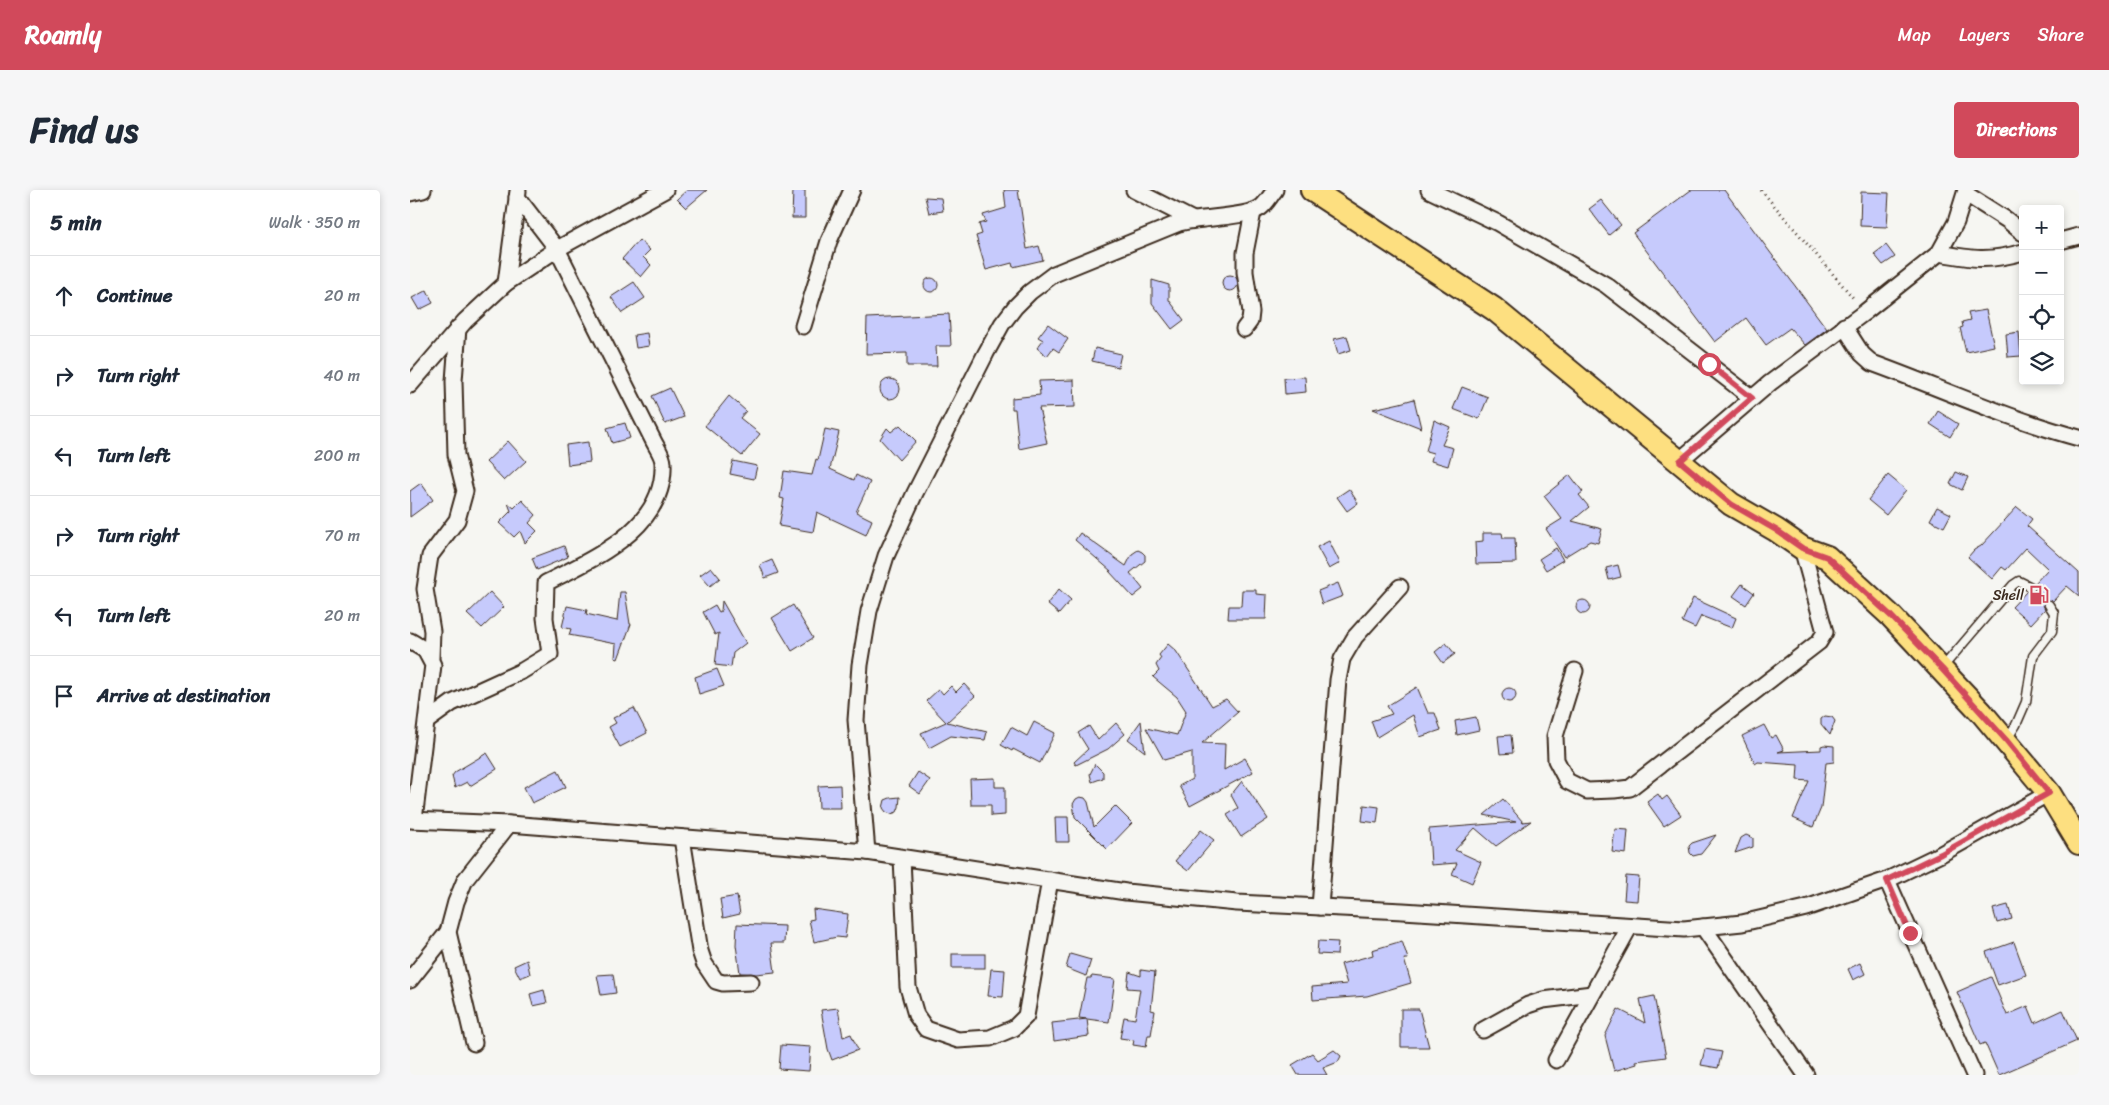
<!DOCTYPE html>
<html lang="en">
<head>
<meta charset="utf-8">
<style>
	body { margin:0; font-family:Sriracha,sans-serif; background:#f6f6f7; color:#1f2937 }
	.controls { position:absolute; right:15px; top:15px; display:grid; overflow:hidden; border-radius:5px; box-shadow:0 2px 8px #0003 }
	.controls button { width:45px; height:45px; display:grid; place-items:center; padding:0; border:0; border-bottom:1px solid #e0e1e3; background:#fff; color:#1f2937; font:25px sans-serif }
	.stop { position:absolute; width:15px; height:15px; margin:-11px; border:4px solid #d1495b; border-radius:50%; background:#fff }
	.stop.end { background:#d1495b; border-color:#fff; box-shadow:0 1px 5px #0008 }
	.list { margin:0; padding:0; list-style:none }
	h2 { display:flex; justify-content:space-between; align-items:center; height:65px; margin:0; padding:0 20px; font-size:21px }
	h2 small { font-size:16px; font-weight:400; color:#747a83 }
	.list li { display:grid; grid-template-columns:32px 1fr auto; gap:15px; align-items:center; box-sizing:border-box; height:80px; padding:0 20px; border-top:1px solid #e0e1e3 }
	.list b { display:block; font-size:19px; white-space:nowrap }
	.list em { font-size:16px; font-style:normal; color:#747a83 }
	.icon { flex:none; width:28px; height:28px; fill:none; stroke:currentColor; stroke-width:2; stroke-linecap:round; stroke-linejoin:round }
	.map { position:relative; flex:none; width:1669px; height:885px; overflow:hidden; border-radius:5px }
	header { display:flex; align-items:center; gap:30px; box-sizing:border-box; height:70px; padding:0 25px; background:#d1495b; color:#fff }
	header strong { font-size:24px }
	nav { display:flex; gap:28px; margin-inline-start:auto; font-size:18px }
	.intro { display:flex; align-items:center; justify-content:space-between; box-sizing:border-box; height:120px; padding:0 30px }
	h1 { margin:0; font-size:35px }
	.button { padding:12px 22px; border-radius:5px; background:#d1495b; color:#fff; font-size:18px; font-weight:700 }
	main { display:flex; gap:30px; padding:0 30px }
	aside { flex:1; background:#fff; border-radius:5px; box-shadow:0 2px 8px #0003 }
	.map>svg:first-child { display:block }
</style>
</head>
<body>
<header>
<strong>Roamly</strong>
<nav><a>Map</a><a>Layers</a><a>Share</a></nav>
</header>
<div class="intro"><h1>Find us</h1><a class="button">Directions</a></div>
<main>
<aside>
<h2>5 min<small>Walk · 350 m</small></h2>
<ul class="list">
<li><svg class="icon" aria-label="ahead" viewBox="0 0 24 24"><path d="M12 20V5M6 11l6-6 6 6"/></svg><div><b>Continue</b></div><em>20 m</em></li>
<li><svg class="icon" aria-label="right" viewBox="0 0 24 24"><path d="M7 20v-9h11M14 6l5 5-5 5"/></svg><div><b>Turn right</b></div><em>40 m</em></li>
<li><svg class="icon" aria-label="left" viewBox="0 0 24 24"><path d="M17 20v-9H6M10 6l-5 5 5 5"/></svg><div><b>Turn left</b></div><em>200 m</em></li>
<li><svg class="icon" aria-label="right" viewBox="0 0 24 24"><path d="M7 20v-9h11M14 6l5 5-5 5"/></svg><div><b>Turn right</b></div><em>70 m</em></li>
<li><svg class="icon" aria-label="left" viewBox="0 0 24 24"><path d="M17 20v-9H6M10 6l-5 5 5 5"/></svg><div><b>Turn left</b></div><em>20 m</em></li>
<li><svg class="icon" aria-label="arrive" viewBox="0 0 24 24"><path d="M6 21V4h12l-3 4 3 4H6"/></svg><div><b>Arrive at destination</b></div></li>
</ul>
</aside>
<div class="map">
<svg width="1669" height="885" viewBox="0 0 1669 885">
	<rect width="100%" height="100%" fill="#f6f6f2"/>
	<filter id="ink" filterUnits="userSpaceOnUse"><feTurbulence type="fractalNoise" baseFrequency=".02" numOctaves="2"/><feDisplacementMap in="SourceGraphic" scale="10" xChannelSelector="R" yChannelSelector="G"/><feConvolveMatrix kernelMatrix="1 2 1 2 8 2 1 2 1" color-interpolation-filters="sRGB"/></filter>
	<g filter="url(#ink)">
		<g fill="#c6cafc" stroke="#3b2a1e">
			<polygon points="277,0 297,0 276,18 267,9"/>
			<polygon points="383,0 395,0 395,28 382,28"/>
			<polygon points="594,0 608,0 617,59 629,56 633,70 603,77 602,73 576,80 566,46 572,44 569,34 576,32 573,25 596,18"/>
			<polygon points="1281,0 1314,0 1417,139 1395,155 1380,138 1356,155 1336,128 1305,152 1223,43"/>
			<polygon points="1451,2 1479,3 1477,37 1450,36"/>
			<polygon points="515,7 531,8 533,21 519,23"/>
			<polygon points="1191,10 1211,35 1199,45 1179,19"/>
			<polygon points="229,50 240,60 233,67 241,75 231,87 212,69"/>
			<polygon points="1476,55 1485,67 1473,75 1464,64"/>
			<circle cx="820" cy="93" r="8"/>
			<circle cx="521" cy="95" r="7"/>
			<polygon points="742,90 759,95 759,110 774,130 762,139 742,113"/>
			<polygon points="224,92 235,108 212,123 201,107"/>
			<polygon points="17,100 23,113 9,120 2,108"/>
			<polygon points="1576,120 1584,156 1556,162 1550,138 1553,137 1552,132 1560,130 1558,123"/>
			<polygon points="539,124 541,156 526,156 527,176 497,176 497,163 456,164 457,128"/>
			<polygon points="638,134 658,149 649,162 643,158 637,166 627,158 633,150 628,147"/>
			<polygon points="1609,142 1611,166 1598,167 1596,144"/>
			<polygon points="237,143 239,156 226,158 224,145"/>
			<polygon points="937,146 941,160 928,164 924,149"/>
			<polygon points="685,158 711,164 708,177 682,171"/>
			<polygon points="895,187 896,202 875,204 874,188"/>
			<circle cx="480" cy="199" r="10"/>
			<polygon points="664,190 665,217 629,218 637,253 609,259 605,219 602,219 602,208 630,205 629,191"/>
			<polygon points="1052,197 1078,207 1069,229 1043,219"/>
			<polygon points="260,198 274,227 255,234 242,206"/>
			<polygon points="319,206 336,221 330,228 350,244 332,266 295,236"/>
			<polygon points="1004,209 1011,238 963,219 990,213"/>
			<polygon points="1528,221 1548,234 1540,247 1520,234"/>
			<polygon points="1024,230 1040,237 1032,255 1043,258 1038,276 1021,271 1023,263 1016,261"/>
			<polygon points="215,233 220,248 202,253 197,238"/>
			<polygon points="490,235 506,251 489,270 470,249 477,238 481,242"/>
			<polygon points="415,239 429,242 420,279 444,290 446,285 460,292 446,322 462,330 456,345 407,322 403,342 369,336 374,309 370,308 374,281 402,285 406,269 408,270"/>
			<polygon points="98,251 116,271 94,291 76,272"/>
			<polygon points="178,252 180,272 158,275 156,255"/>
			<polygon points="323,271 347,276 344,289 320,284"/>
			<polygon points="1546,282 1558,287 1552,300 1540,294"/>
			<polygon points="1160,285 1173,302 1169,305 1179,317 1162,331 1192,339 1188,353 1180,351 1154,367 1136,339 1152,329 1134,306"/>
			<polygon points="1478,285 1496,300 1476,325 1458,310"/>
			<polygon points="11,293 23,310 0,327 0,301"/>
			<polygon points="939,299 948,313 937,321 927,307"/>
			<polygon points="112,310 126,325 119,333 127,341 115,353 110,341 104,347 89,333 101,321 98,313 104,318"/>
			<polygon points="1527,317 1541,324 1534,337 1520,330"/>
			<polygon points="1607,317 1622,329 1617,336 1669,383 1669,406 1657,396 1643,411 1636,411 1633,415 1635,419 1621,434 1602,417 1617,401 1624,401 1627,397 1625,393 1638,379 1616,358 1596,380 1592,377 1582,389 1558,367 1564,360 1571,356"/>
			<polygon points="670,343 716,376 722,364 728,360 732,362 735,365 735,371 720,383 733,399 723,407 699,381 701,381 665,350"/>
			<polygon points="1073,343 1092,343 1093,348 1105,348 1106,373 1066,374 1065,352 1073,351"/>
			<polygon points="919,351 930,373 919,379 907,357"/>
			<polygon points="154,356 158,367 127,380 122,368"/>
			<polygon points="1146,358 1153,370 1136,380 1129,369"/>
			<polygon points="362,370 368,383 355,388 350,375"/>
			<polygon points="1208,375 1211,387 1199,390 1196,378"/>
			<polygon points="301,377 310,388 300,396 290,385"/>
			<polygon points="928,393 933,406 912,414 908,401"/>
			<polygon points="1332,394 1344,403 1336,415 1323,406"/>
			<polygon points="649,399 661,410 649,424 637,414"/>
			<polygon points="832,400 846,400 846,404 857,405 856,429 818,429 819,416 831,416"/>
			<polygon points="80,402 94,417 72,438 57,424"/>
			<polygon points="210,402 215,402 220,434 221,434 208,469 205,468 206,454 159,445 161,439 152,437 157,416 177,420 176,424 207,431"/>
			<polygon points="1283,408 1326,428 1322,438 1291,426 1285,438 1272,432"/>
			<circle cx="1173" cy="417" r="7"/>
			<polygon points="312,411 336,453 323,463 321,477 305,475 309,443 305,445 293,422 305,415 309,422 311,421"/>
			<polygon points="383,415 403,448 382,461 362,428"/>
			<polygon points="1036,453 1045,464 1033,473 1025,462"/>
			<polygon points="758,454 766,461 802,516 816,509 828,522 792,553 815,554 814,580 835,568 843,582 780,616 769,596 782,589 782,562 754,570 736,538 767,545 776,521 767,507 743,487 749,481 746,475 751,468 749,465"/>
			<polygon points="307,479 314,496 289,504 285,487"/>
			<polygon points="554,494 565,506 537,532 577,542 575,550 541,546 519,558 511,543 536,532 516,511 529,499 533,504 541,496 546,502"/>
			<polygon points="1007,497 1018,523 1025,523 1031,540 1010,547 1003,525 967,547 961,531 982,524 977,516"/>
			<circle cx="1099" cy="505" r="7"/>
			<polygon points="224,518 237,543 210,557 199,537 206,533 203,528"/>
			<polygon points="1415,526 1422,527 1425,531 1420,545 1411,534 1411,529"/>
			<polygon points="1066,527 1069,540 1047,545 1045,531"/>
			<polygon points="731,531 735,562 718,549"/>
			<polygon points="624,532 645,543 630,573 603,559 602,561 591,555 601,537 617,546"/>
			<polygon points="706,533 715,544 698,559 666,575 664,572 678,559 668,543 679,536 688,550"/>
			<polygon points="1354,535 1361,548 1366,545 1374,560 1368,562 1411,560 1411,556 1414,555 1424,556 1424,572 1416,573 1411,618 1403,637 1383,628 1399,591 1387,590 1388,575 1348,572 1345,574 1332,546"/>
			<polygon points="1101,545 1103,563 1090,564 1088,546"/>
			<polygon points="77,563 87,579 60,596 57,592 45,598 42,586 45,582"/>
			<polygon points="685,574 693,582 693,588 682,592 680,584"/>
			<polygon points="148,580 156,597 122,613 114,597"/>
			<polygon points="508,582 520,590 510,604 499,596"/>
			<polygon points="585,588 585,597 595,597 595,625 581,626 581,615 561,615 560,589"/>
			<polygon points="832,591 858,629 831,647 817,625 828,618 821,605"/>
			<polygon points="430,595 431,618 409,618 408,596"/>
			<polygon points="1248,604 1252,610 1257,606 1271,625 1254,636 1237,612"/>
			<polygon points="490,607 489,617 487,622 481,624 476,622 473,618 475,610 480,608"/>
			<polygon points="670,607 675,608 678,612 684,637 705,616 722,633 697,659 665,627 663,614 666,609"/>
			<polygon points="1093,609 1113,632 1121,631 1086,656 1065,638 1045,660 1071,672 1062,693 1042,684 1047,673 1021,675 1019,639 1106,632 1074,625"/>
			<polygon points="954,615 969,617 967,633 952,631"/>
			<polygon points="645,627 658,627 659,652 646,652"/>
			<polygon points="1205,639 1218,640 1216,664 1202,662"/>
			<polygon points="791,640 804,650 778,681 765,671"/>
			<polygon points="1306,645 1291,664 1283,666 1280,663 1279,656 1282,653"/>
			<polygon points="1336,645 1343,648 1343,657 1325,663 1331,648"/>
			<polygon points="1216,686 1229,687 1227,711 1214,710"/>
			<polygon points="327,706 330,724 313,728 310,709"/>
			<polygon points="1598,715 1602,729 1587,733 1583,719"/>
			<polygon points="403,719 438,724 435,748 427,747 404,752 399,730 404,729"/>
			<polygon points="327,734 375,736 374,753 361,753 365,782 346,784 330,783 326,755"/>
			<polygon points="908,751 928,752 927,765 907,764"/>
			<polygon points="992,751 998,769 994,769 1001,793 957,806 903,810 902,797 937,794 931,774 963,765 962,760"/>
			<polygon points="1604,752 1616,785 1588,795 1576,762"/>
			<rect x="542" y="764" width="33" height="14"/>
			<polygon points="660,764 681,770 676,786 656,778"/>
			<polygon points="117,770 120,784 110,788 104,776"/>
			<polygon points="1450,773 1455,784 1443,790 1438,779"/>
			<polygon points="581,779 595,780 593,807 578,806"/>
			<polygon points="731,780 745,782 741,820 745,821 741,845 738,845 736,857 723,855 724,850 710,848 714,827 725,829 730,799 717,798 719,782 731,786"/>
			<polygon points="203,784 206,803 191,805 187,785"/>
			<polygon points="682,786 705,789 699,832 677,829 679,846 644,851 642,833 677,829 669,828 677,788 681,788"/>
			<polygon points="1581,787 1597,825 1618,816 1625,833 1653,820 1667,851 1589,885 1575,853 1570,855 1547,802"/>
			<polygon points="134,800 137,813 123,816 120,804"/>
			<polygon points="1244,806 1256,867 1226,871 1227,874 1204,881 1195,846 1208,819 1235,833 1230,809"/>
			<polygon points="428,818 433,847 441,844 448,860 422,870 418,859 411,820"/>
			<polygon points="991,819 1009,819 1019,857 991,857"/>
			<polygon points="371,855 401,857 399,881 369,879"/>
			<polygon points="1295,859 1312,862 1308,878 1291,875"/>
			<polygon points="924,860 931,866 928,872 913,878 917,885 888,885 882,875 902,863 908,870"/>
		</g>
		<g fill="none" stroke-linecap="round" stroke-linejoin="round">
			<defs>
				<g id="service">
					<polyline points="1533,477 1603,395 1609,391 1621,397"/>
					<polyline points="1597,549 1606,535 1616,512 1623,466 1642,441 1644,423 1639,415"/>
				</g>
				<g id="minor">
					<polyline points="724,0 783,30"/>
					<polyline points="1019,0 1088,33 1196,95 1342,208"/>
					<polyline points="0,3 13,0"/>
					<polyline points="1556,4 1597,30 1613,43"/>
					<polyline points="1650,51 1669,46"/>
					<path d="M1529 63C1562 69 1579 72 1613 62"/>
					<polyline points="96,93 108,1"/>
					<polyline points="393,136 419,51 442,0"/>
					<path d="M1434 136 1452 164 1462 173C1531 198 1598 229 1669 248"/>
					<polyline points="834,139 840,131 841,122 835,82 835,63 843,22"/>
					<polyline points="0,195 55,131 96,93 147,59 255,0"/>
					<polyline points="1269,271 1360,193 1455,122 1529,63 1546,32 1556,0"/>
					<polyline points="0,451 15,460 23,475 4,630"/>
					<polyline points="21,468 22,441 15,399 20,366 47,330 55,301 46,265 44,191 48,138"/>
					<polyline points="1165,481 1145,546 1146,570 1157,591 1177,601 1204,600 1220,598 1409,452 1415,442 1392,358"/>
					<path d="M17 531 42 513 112 481 140 464 135 428 136 393C184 368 256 338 253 273 253 266 247 258 244 252L147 59 107 7"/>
					<polyline points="0,630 99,634 457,662 716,702 827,713 993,721 1274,739 1332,733 1396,718 1477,690 1531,664 1639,603"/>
					<polyline points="272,648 290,761 294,773 306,791 313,793 341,792"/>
					<path d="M457 662 446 530 450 475 459 421 476 366 505 303 576 163 592 134 605 117 620 102 644 84 769 33C790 27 835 28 850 18 856 14 860 6 865 0"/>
					<polyline points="492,668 498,797 506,825 516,839 548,850 580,848 604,838 616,826 640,690"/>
					<polyline points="1477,690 1564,885"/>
					<polyline points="910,717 928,490 932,469 945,447 990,397"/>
					<polyline points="1293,737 1396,885"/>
					<polyline points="0,790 38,742"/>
					<polyline points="1073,840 1118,815 1133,810 1182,804"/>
					<polyline points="64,853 38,742 46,712 55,690 99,634"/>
					<polyline points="1146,870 1220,736"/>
				</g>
				<polyline id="primary" points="902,0 1084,119 1321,314 1366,340 1392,358 1417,367 1481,426 1572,523 1639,603 1669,653"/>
			</defs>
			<use href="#service" stroke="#3b2a1e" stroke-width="11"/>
			<use href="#minor" stroke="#3b2a1e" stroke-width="19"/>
			<use href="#primary" stroke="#3b2a1e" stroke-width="26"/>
			<polyline stroke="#3b2a1e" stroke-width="3" stroke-dasharray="1 4" stroke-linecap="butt" points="1351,0 1445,110"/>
			<use href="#service" stroke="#f6f6f2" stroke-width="8"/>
			<use href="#minor" stroke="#f6f6f2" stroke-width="15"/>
			<use href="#primary" stroke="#fddf80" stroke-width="22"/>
		</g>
	</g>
	<g fill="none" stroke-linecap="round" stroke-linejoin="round" filter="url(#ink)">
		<polyline stroke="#d1495b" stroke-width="6" points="1299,174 1342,208 1270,271 1321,314 1366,340 1392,358 1417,367 1481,426 1532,479 1596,550 1639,603 1531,664 1477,690 1500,743"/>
	</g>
	<defs>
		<symbol id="fuel-bare" viewBox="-9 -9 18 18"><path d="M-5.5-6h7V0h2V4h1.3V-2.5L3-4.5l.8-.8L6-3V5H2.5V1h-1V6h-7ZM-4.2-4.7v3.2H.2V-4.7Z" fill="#d1495b" stroke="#f6f6f2" stroke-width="2.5" paint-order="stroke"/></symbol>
	</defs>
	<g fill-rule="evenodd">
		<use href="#fuel-bare" x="1615" y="391" width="28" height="28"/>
	</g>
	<g text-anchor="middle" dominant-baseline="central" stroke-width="4" stroke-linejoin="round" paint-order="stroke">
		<g font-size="14" fill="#3b2a1e" stroke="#f6f6f2" text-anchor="end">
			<text x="1614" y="405">Shell</text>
		</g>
	</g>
</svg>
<div class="controls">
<button>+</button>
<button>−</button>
<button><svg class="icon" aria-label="locate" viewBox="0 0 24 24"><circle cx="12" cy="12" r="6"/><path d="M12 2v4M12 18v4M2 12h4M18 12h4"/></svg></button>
<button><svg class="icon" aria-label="layers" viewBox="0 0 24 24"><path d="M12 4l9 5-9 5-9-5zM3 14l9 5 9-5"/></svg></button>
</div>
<div class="stop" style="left:1299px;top:174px"></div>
<div class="stop end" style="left:1500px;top:743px"></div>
</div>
</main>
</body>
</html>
